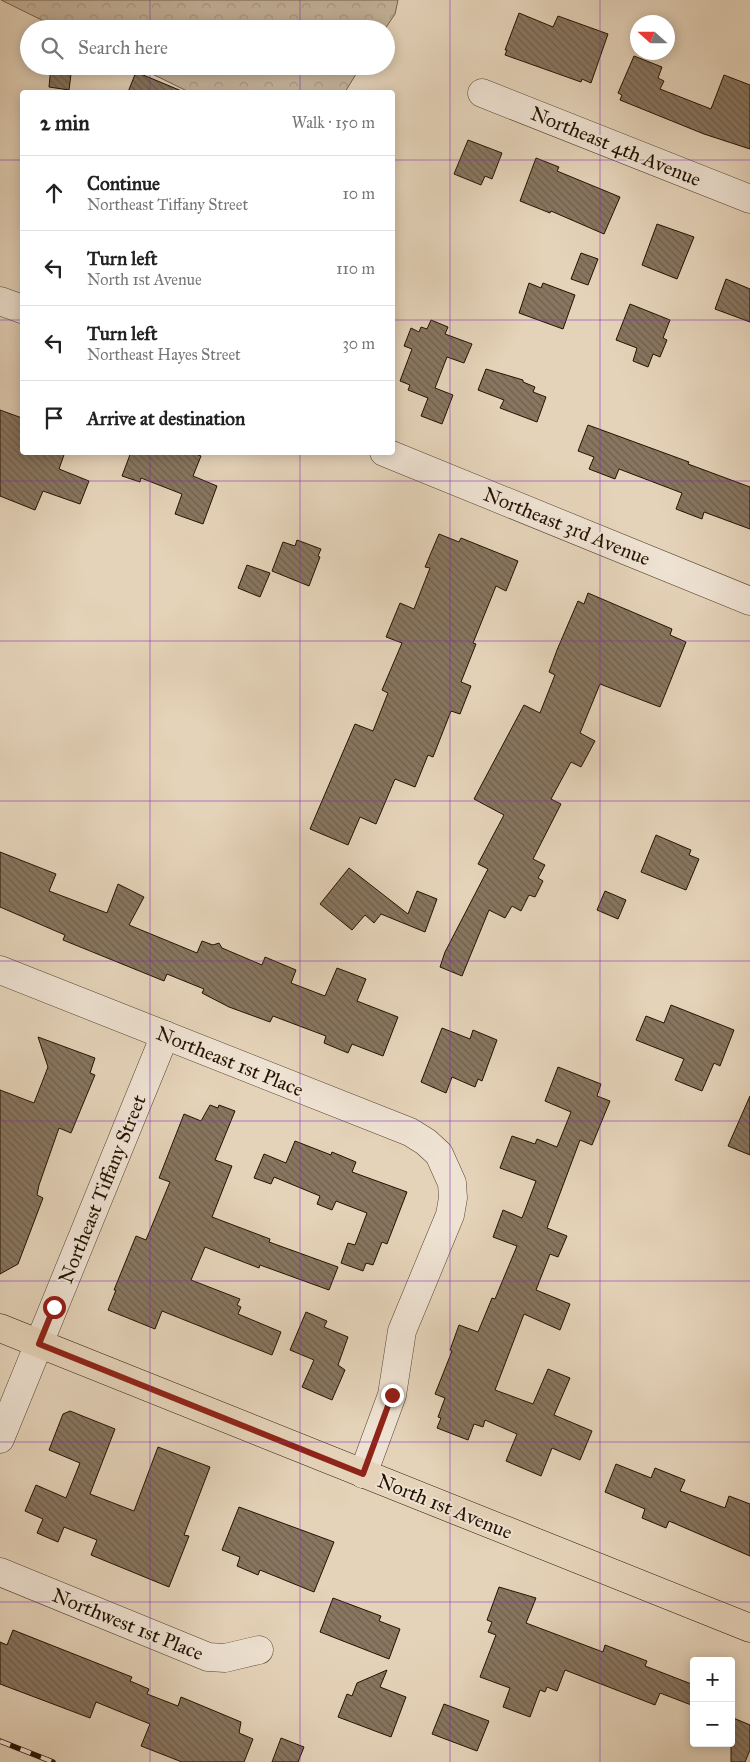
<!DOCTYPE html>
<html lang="en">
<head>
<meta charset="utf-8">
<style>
	body { margin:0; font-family:"IM FELL Great Primer",serif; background:#f2f2f2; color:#222 }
	.controls { position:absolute; right:15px; bottom:15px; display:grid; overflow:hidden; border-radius:5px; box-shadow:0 2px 12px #0003 }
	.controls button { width:45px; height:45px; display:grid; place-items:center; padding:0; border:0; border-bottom:1px solid #e0e0e0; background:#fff; color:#222; font:25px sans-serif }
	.compass { position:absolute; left:630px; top:15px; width:45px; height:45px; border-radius:50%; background:#fff; box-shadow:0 2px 12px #0003; rotate:291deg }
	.stop { position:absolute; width:15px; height:15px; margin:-11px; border:4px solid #8f2418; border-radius:50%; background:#fff }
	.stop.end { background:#8f2418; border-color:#fff; box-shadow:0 1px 5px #0008 }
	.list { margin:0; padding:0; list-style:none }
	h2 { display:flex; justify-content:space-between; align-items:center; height:65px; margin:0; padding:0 20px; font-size:21px }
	h2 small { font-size:16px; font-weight:400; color:#767676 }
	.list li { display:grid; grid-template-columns:32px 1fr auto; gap:15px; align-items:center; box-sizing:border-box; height:75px; padding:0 20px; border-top:1px solid #e0e0e0 }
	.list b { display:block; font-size:19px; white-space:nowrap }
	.list p { margin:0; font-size:16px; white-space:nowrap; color:#767676 }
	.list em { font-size:16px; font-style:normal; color:#767676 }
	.icon { flex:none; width:28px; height:28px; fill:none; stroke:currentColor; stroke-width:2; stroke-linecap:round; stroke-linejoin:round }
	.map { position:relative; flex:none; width:750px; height:1762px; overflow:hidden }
	.search { position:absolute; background:#fff; box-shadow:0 2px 12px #0003; left:20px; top:20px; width:375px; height:55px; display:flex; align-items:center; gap:12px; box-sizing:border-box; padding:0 18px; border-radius:28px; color:#767676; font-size:19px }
	.panel { position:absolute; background:#fff; box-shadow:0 2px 12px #0003; left:20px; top:90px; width:375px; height:365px; border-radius:5px }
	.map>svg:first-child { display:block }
</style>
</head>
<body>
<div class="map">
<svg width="750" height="1762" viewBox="0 0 750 1762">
	<defs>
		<pattern id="park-crowns" width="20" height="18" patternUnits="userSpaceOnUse" patternTransform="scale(1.25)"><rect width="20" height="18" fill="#c4b29a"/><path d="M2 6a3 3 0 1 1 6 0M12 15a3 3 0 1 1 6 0" fill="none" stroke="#a89883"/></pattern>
		<pattern id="building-back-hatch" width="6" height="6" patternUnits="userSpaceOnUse" patternTransform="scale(1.25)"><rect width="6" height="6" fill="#887660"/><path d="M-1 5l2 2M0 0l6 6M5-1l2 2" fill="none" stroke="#6f5f4d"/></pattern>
	</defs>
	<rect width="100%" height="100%" fill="#e5d3b9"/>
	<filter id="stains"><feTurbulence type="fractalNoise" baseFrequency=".004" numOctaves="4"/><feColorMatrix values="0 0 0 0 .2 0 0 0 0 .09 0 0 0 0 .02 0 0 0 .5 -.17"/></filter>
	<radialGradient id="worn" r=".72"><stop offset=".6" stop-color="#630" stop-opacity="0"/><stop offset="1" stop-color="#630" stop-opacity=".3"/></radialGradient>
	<g fill="url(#park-crowns)" stroke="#74624d">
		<polygon points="1,0 398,0 395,14 385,29 60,29"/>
		<polygon points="136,66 361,66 345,92 189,92"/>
	</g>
	<g fill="url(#building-back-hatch)" stroke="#241200">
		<polygon points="519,13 553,27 558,16 608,34 591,83 582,79 581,82 505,55 507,50 505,50"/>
		<polygon points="634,56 662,67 658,78 664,81 660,89 711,109 724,75 750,85 750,149 704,134 620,100 622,95 618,93"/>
		<polygon points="51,66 72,66 69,90 49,87"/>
		<polygon points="136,72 184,92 128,92"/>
		<polygon points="468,140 502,153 492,179 485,176 481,185 454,174"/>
		<polygon points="536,158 559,167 557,171 620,197 604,234 551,211 550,213 520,201"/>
		<polygon points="657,224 694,237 677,279 642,265"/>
		<polygon points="581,253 598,259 588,285 571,279"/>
		<polygon points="726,279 750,289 750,322 715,309"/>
		<polygon points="529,283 541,288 543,283 575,295 563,329 519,313"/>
		<polygon points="630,304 670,320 663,338 667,340 660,357 653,354 648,367 633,361 637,348 616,340"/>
		<polygon points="431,320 448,327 445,334 472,344 464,363 447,357 435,388 453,395 442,424 421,416 428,398 408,390 410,385 400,381 412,349 404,346 411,328 419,332 421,327 427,329"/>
		<polygon points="486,369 523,380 523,382 535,387 533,392 546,397 537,422 500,408 504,400 478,390"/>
		<polygon points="0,410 22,418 22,452 65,452 59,469 89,481 80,504 43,491 35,510 0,496"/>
		<polygon points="588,425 689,462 688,464 750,487 750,529 704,512 702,519 676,509 682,493 619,469 615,479 589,469 594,457 578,451"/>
		<polygon points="131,452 191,452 201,456 193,476 217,486 203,524 175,514 182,494 141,478 140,482 122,476"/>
		<polygon points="439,534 459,542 461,538 518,561 506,591 496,586 473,643 476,644 461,682 471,686 460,714 451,711 433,757 428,755 415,787 395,779 376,824 360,817 348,845 310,829 355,724 373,731 388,693 382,690 402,643 386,637 400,603 414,609 430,568 425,567"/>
		<polygon points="297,540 321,549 318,556 320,557 309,586 272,571 283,542 295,546"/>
		<polygon points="247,565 270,573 260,597 238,588"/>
		<polygon points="588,593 672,629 670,635 686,642 660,707 600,684 580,733 595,741 581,767 571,762 551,799 561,804 533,859 545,865 538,878 543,881 535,897 529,895 521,911 512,906 505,918 489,910 462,976 440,967 445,952 488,869 478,864 504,815 474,799 524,705 540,713 555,675 549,672 557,650 578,601 584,604"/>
		<polygon points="656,835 691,850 689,855 699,859 686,890 641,872"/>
		<polygon points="0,852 56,874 49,891 107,913 118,884 144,897 129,925 197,953 202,941 213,945 219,943 222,948 262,965 265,957 296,970 291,983 325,996 337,968 366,979 357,1001 398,1017 383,1056 352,1044 348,1053 324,1043 326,1036 273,1016 270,1022 229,1007 202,993 204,989 167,974 164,981 63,940 65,935 0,907"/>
		<polygon points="349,868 408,914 417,891 437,899 425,932 381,914 374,923 365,915 352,930 320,904"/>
		<polygon points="605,891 626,900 618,919 597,910"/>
		<polygon points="671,1005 734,1030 720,1066 714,1063 702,1091 675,1080 684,1059 636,1040 646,1016 664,1023"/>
		<polygon points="442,1028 470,1039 473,1030 497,1040 482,1081 478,1079 475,1087 452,1077 446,1093 421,1082"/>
		<polygon points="38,1037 95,1058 90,1073 95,1075 71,1133 59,1128 39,1185 37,1195 43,1198 18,1264 0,1274 0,1090 34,1103 48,1067"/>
		<polygon points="558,1067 601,1084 597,1096 610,1101 592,1145 580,1140 547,1228 567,1236 558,1257 550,1254 536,1290 570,1304 560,1330 524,1314 495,1390 533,1404 548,1369 570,1378 554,1415 592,1431 580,1460 552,1448 541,1476 506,1461 517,1434 485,1420 483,1427 474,1424 468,1440 437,1428 441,1418 438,1417 445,1398 435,1394 452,1351 450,1350 459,1325 478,1332 492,1298 495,1299 517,1246 493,1237 503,1210 522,1218 536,1181 500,1168 512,1136 535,1144 537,1139 557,1147 571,1112 545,1101"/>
		<polygon points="750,1096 750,1155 728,1146"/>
		<polygon points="210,1105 218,1108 219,1105 235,1111 215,1160 232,1166 212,1217 270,1239 269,1242 338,1267 329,1290 260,1265 259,1268 205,1247 191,1280 240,1299 237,1305 241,1307 238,1314 281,1332 272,1355 162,1311 155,1329 108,1310 116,1290 114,1290 136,1236 146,1240 170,1182 159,1178 184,1114 201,1121"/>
		<polygon points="295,1141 331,1155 332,1152 356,1162 352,1172 407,1192 387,1244 382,1242 373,1265 366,1263 363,1271 341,1263 348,1243 355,1245 367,1213 336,1201 332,1210 317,1204 320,1196 274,1177 271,1184 254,1178 264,1154 286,1163"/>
		<polygon points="306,1312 327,1321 324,1327 348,1337 338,1365 345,1370 332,1400 302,1387 314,1360 290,1350"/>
		<polygon points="70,1411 115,1429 90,1494 134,1511 158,1447 210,1467 184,1535 189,1536 169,1587 91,1555 97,1540 64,1527 58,1542 37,1533 43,1519 25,1511 36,1485 66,1498 80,1463 49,1450 63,1414"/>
		<polygon points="616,1464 651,1478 655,1468 685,1480 680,1491 725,1508 729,1496 750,1504 750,1556 669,1521 666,1528 642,1518 645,1509 605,1492"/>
		<polygon points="239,1507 334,1542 314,1592 260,1570 258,1575 237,1566 240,1557 222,1550"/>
		<polygon points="499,1587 536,1598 526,1623 603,1652 605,1645 647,1661 645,1666 694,1685 694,1706 660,1693 655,1705 565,1670 557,1691 547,1687 545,1692 540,1690 530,1717 503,1707 510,1688 480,1677 496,1635 488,1632 492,1622 487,1620"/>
		<polygon points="333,1598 381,1616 379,1621 400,1629 389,1659 320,1632"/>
		<polygon points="13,1630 132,1677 130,1681 149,1689 147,1694 178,1706 181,1697 241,1722 239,1733 253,1739 244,1762 182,1762 141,1746 150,1724 96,1702 90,1718 0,1684 0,1642 7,1645"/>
		<polygon points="387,1670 380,1687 406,1697 391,1737 338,1717 347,1694 352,1696 357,1683"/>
		<polygon points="444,1704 489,1721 477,1751 432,1734"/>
		<polygon points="731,1717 750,1725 750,1750 745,1762 731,1762"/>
		<polygon points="281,1738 304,1747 298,1762 272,1762"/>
	</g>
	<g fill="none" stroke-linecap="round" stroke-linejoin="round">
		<defs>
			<g id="minor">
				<polyline points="482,93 750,199"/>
				<polyline points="0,301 22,309"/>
				<polyline points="384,452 750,601"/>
				<polyline points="0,970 410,1132 426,1142 439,1154 452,1183 453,1198 450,1215 402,1331 392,1395 363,1474"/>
				<polyline points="0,1439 165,1035"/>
				<polyline points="0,1572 208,1657 225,1658 259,1650"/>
			</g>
			<polyline id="major" points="0,1328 750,1628"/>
		</defs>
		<use href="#minor" stroke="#54422e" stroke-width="29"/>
		<use href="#major" stroke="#241200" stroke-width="29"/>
		<use href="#minor" stroke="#eee2d2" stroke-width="28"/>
		<use href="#major" stroke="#e5d3b9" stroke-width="28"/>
		<defs>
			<polyline id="rail" points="0,1741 53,1762"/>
		</defs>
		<use href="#rail" stroke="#241200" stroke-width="5.5"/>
		<use href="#rail" stroke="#eee2d2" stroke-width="4" stroke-dasharray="11" stroke-linecap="butt"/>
	</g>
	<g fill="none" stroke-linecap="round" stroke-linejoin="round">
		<polyline stroke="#8f2418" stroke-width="6" points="54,1307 39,1344 363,1474 392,1395"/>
	</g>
	<path fill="none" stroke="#7b2cbf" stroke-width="1" stroke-opacity="0.55" d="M150 0V29M300 0V29M450 0V1762M600 0V1762M150 66V92M300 66V92M0 160H22M392 160H750M0 320H22M392 320H750M150 452V1762M300 452V1762M0 481H750M0 641H750M0 801H750M0 961H750M0 1121H750M0 1281H750M0 1442H750M0 1602H750"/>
	<g text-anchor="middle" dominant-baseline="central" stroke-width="4" stroke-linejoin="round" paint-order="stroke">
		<g font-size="20" fill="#241200" stroke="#eee2d2">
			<text transform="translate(616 146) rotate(22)">Northeast 4th Avenue</text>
			<text transform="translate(567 526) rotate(22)">Northeast 3rd Avenue</text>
			<text transform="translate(230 1061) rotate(22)">Northeast 1st Place</text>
			<text transform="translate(102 1189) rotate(-68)">Northeast Tiffany Street</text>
			<text transform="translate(445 1506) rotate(22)">North 1st Avenue</text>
			<text transform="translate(128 1624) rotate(22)">Northwest 1st Place</text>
		</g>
	</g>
	<rect width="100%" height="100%" filter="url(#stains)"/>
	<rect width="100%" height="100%" fill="url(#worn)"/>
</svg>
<div class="controls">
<button>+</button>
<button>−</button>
</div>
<svg class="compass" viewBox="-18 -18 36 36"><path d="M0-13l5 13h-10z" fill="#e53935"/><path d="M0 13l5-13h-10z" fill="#767676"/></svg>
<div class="stop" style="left:54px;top:1307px"></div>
<div class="stop end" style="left:392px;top:1395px"></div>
<div class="search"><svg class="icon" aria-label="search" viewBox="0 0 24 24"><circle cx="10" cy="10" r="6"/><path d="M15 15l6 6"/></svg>Search here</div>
<section class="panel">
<h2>2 min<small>Walk · 150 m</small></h2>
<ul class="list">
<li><svg class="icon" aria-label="ahead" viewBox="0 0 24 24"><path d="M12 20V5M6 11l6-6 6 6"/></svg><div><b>Continue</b><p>Northeast Tiffany Street</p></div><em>10 m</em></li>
<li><svg class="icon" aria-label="left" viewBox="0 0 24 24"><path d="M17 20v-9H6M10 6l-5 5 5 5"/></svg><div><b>Turn left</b><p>North 1st Avenue</p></div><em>110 m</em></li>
<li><svg class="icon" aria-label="left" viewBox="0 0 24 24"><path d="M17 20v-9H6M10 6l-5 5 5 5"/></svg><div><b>Turn left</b><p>Northeast Hayes Street</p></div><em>30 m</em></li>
<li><svg class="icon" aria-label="arrive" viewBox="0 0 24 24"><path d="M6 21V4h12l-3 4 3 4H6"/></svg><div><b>Arrive at destination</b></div></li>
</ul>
</section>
</div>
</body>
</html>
